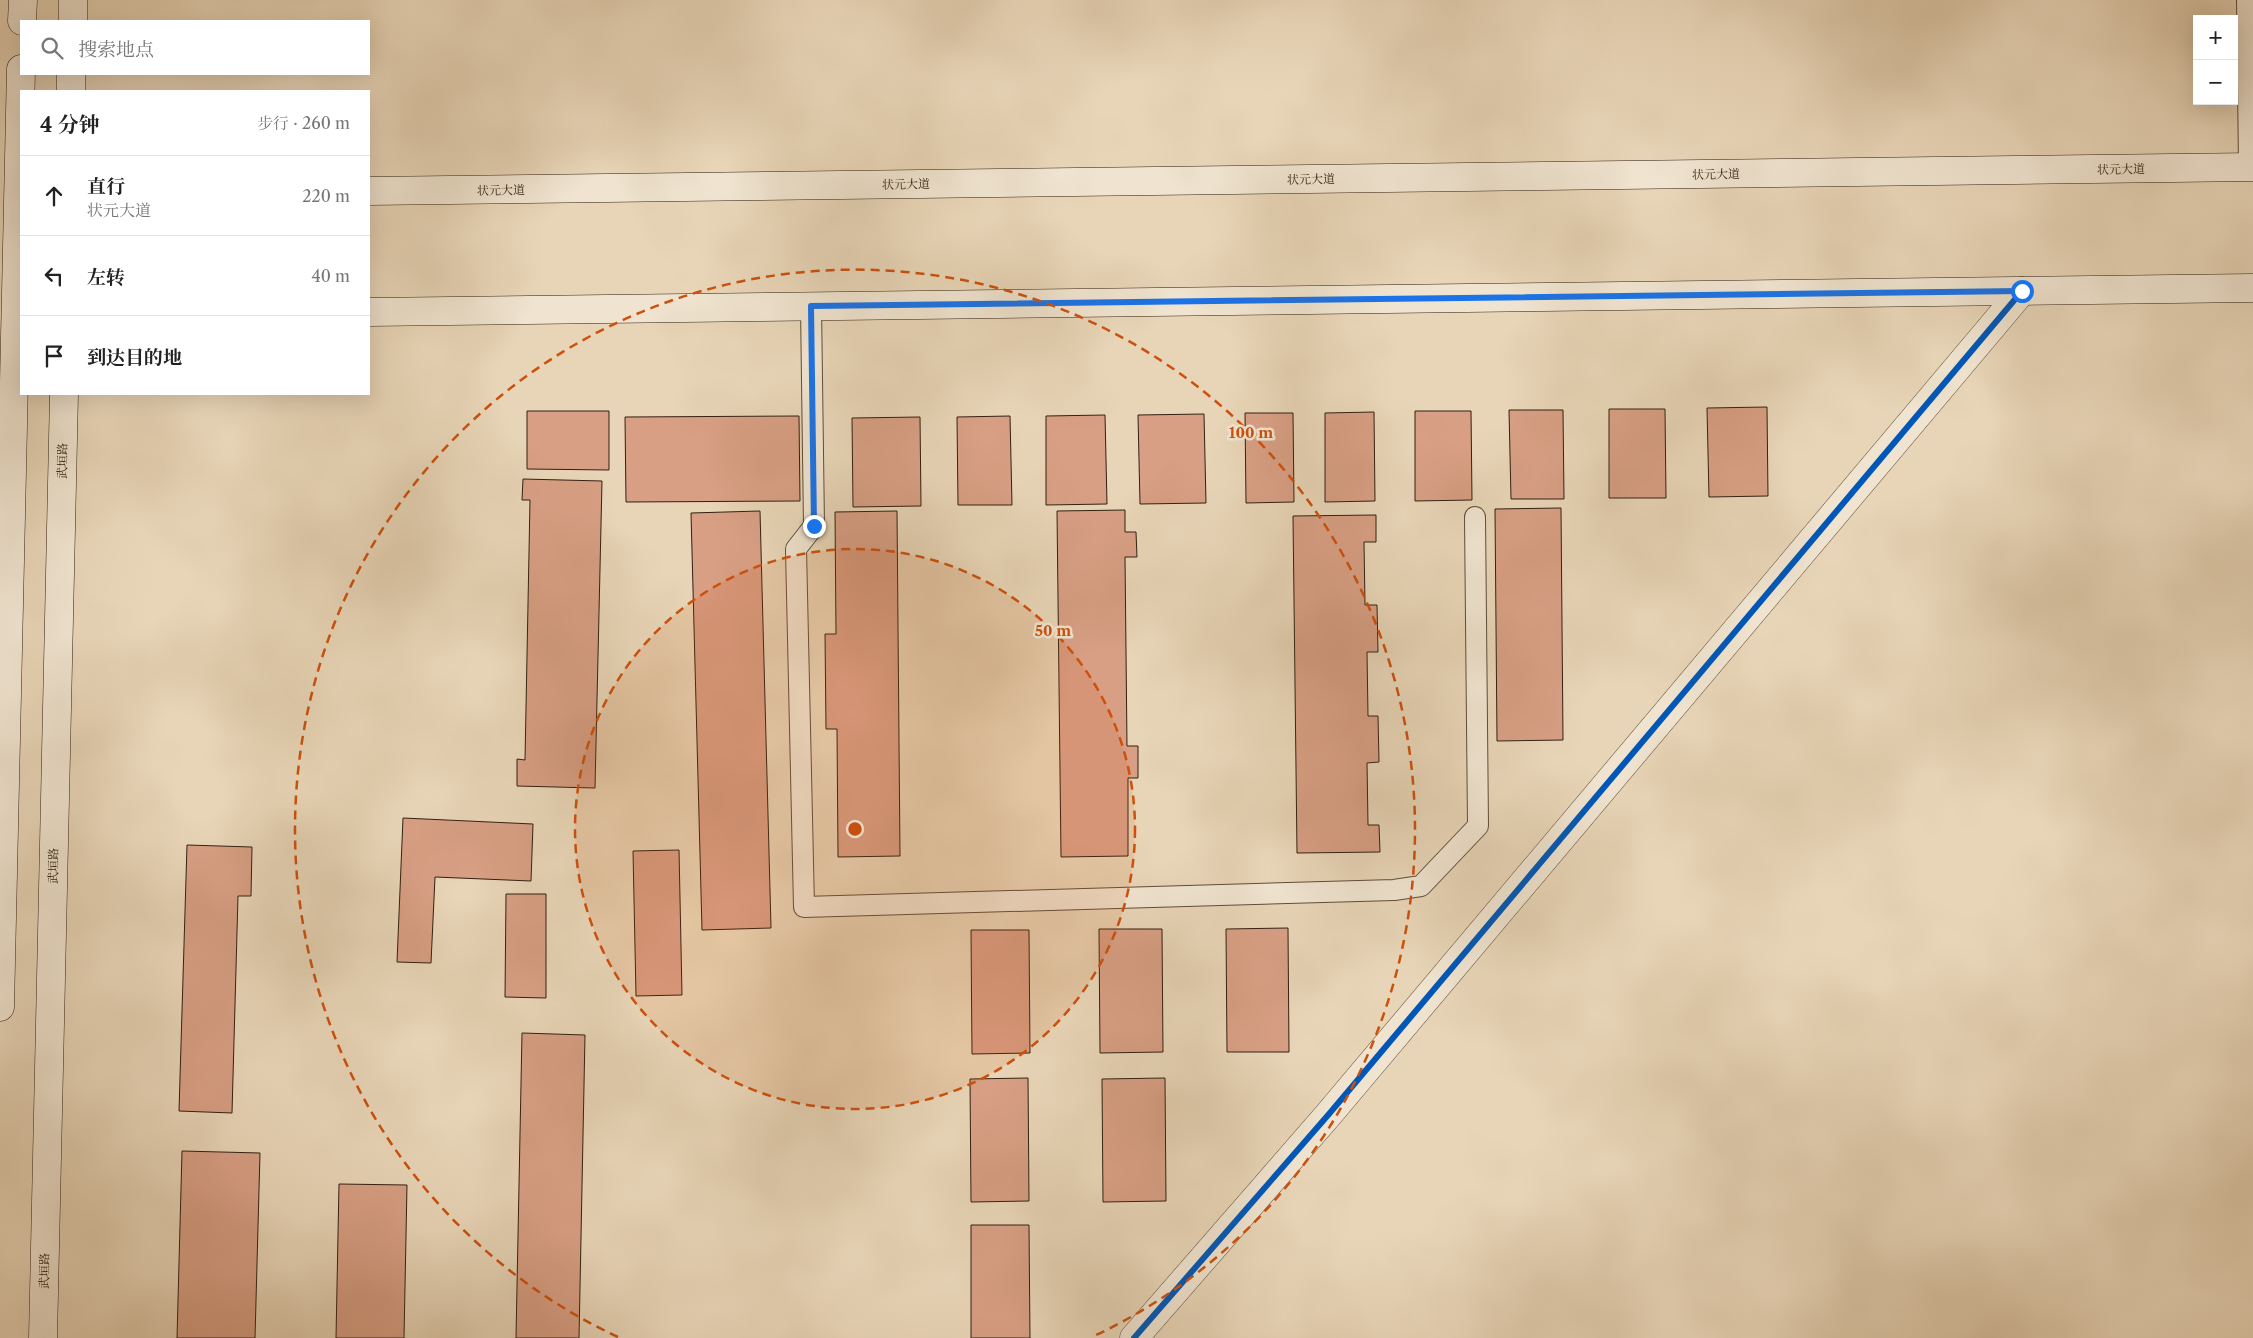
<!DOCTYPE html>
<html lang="zh">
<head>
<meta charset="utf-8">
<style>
	body { margin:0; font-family:"Libre Caslon Text","Noto Serif SC",serif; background:#f2f2f2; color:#222 }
	.controls { position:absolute; right:15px; top:15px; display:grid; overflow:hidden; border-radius:0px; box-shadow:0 5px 20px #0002 }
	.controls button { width:45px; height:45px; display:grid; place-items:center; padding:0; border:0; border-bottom:1px solid #e0e0e0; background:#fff; color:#222; font:25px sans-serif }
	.stop { position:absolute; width:15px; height:15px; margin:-11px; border:4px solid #1a73e8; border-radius:50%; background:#fff }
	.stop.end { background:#1a73e8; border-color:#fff; box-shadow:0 1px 5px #0008 }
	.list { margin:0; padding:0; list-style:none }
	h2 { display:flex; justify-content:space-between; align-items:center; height:65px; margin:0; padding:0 20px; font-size:21px }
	h2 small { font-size:16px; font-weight:400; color:#767676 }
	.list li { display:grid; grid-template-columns:32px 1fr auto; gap:15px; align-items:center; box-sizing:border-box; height:80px; padding:0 20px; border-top:1px solid #e0e0e0 }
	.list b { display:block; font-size:19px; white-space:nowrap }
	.list p { margin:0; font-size:16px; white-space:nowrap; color:#767676 }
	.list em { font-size:16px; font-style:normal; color:#767676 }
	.icon { flex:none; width:28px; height:28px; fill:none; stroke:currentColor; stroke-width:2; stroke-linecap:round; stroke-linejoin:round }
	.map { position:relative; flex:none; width:2253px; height:1338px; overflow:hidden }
	.search { position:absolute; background:#fff; box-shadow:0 5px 20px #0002; left:20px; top:20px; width:350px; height:55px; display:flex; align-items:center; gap:12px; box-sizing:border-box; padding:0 18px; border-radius:0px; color:#767676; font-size:19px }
	.panel { position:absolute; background:#fff; box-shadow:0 5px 20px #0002; left:20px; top:90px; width:350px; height:305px; border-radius:0px }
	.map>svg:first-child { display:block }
</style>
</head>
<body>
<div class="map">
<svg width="2253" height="1338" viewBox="0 0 2253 1338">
	<rect width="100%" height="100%" fill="#e8d5b7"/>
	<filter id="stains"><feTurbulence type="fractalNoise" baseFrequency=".004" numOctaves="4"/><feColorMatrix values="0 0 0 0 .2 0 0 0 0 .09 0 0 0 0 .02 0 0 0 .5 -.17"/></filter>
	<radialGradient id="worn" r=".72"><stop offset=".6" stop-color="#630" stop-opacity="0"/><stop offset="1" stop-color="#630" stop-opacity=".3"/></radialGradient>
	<g fill="#d89f84" stroke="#312011">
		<polygon points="1767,407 1768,496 1709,497 1707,408"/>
		<polygon points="1609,409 1665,409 1666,498 1609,498"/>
		<polygon points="1509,410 1563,410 1564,499 1511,499"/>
		<polygon points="527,411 609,411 609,470 527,469"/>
		<polygon points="1415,411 1471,411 1472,500 1415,501"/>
		<polygon points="1374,412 1375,501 1325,502 1325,413"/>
		<polygon points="1245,413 1293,413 1294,502 1246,503"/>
		<polygon points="1204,414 1206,503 1140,504 1138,415"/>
		<polygon points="1105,415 1107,504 1046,505 1046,416"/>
		<polygon points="799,416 800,501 626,502 625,417"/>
		<polygon points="1010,416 1012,505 958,505 957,417"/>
		<polygon points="920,417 921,506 853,507 852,418"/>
		<polygon points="523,479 602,481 595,788 517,786 517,759 525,760 530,500 522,500"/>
		<polygon points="1561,508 1563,740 1497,741 1495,509"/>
		<polygon points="1125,510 1125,532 1136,532 1137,557 1125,557 1127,746 1138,746 1138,778 1128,778 1128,856 1061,857 1057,511"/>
		<polygon points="760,511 771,928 702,930 691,513"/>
		<polygon points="897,511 900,856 838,857 837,729 826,729 825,634 836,634 835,512"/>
		<polygon points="1376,515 1376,542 1364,542 1365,605 1377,605 1378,652 1367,652 1368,716 1378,716 1379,762 1367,763 1368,825 1379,825 1380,852 1297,853 1293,516"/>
		<polygon points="403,818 533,824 531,881 435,877 431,963 397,962"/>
		<polygon points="187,845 252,847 251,896 238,896 232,1113 179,1111"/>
		<polygon points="679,850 682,995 636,996 633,851"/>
		<polygon points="506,894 546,894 546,998 505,997"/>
		<polygon points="1288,928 1289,1052 1227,1052 1226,929"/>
		<polygon points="1099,929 1162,929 1163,1052 1100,1053"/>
		<polygon points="971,930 1029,930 1030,1053 972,1054"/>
		<polygon points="522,1033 585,1035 579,1338 516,1338"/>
		<polygon points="1028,1078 1029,1201 971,1202 970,1079"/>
		<polygon points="1165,1078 1166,1201 1103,1202 1102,1079"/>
		<polygon points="182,1151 260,1153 255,1338 177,1338"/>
		<polygon points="339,1184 407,1185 404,1338 336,1338"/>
		<polygon points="971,1225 1029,1225 1030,1338 971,1338"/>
	</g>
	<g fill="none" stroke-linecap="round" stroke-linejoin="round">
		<defs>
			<g id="service">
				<polyline points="2247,0 2249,167"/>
				<polyline points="811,306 814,526 796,549 804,907 1394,890 1421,886 1478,826 1475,517"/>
			</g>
			<polyline id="minor" points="1134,1338 1329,1114 2022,291"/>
			<g id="secondary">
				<polyline points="22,21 23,0"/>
				<polyline points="73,21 73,0"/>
				<polyline points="71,91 71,74"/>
				<polyline points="369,191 2253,167"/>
				<polyline points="369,312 2253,288"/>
				<polyline points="0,1007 21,69"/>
				<polyline points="43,1338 64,394"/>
			</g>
		</defs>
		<use href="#service" stroke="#5f4d3a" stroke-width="22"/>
		<use href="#minor" stroke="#5f4d3a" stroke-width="29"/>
		<use href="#secondary" stroke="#312011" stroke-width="29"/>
		<use href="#service" stroke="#f0e4d0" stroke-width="20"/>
		<use href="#minor" stroke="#f0e4d0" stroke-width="28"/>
		<use href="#secondary" stroke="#f0e4d0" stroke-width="28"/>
		<defs>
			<polyline id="cycleway" points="1134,1338 1329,1114 2022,291"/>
		</defs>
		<use href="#cycleway" stroke="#f0e4d0" stroke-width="9"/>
		<use href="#cycleway" stroke="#0057b8" stroke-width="6"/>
	</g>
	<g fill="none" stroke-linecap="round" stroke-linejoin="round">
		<polyline stroke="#1a73e8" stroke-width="6" points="814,526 811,306 2022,291"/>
	</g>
	<circle cx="855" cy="829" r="280" fill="#cd500d" fill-opacity=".12"/>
	<g fill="none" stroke="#cd500d" stroke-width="2.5" stroke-dasharray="9 6">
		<circle cx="855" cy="829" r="280"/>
		<path d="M618 1337A560 560 0 1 1 1092 1337"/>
	</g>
	<g text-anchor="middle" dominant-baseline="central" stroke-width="5" stroke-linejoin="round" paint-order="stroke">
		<g font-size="12" fill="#312011" stroke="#f0e4d0">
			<text transform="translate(2121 169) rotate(-1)">状元大道</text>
			<text transform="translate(1716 174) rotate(-1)">状元大道</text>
			<text transform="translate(1311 179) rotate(-1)">状元大道</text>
			<text transform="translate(906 184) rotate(-1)">状元大道</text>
			<text transform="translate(501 190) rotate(-1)">状元大道</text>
			<text transform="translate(62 461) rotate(-89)">武垣路</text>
			<text transform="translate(53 866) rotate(-89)">武垣路</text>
			<text transform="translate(44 1271) rotate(-89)">武垣路</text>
		</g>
	</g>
	<circle cx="855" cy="829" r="8" fill="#cd500d" stroke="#f0e4d0" stroke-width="2.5"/>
	<g font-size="15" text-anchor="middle" font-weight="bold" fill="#cd500d" stroke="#f0e4d0" stroke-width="5" stroke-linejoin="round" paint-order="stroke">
		<text x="1251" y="438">100 m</text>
		<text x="1053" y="636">50 m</text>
	</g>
	<rect width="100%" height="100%" filter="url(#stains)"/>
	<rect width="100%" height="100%" fill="url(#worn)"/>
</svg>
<div class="controls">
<button>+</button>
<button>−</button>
</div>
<div class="stop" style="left:2022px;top:291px"></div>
<div class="stop end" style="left:814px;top:526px"></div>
<div class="search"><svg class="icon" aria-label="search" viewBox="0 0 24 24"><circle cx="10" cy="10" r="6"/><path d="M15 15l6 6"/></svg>搜索地点</div>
<section class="panel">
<h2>4 分钟<small>步行 · 260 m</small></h2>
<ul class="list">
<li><svg class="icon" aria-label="ahead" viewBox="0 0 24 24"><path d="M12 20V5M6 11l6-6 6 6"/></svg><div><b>直行</b><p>状元大道</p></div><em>220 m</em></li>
<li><svg class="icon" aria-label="left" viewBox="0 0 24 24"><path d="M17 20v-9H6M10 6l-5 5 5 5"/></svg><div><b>左转</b></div><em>40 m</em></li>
<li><svg class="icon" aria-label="arrive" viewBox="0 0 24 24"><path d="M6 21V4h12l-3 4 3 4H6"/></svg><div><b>到达目的地</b></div></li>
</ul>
</section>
</div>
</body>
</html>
